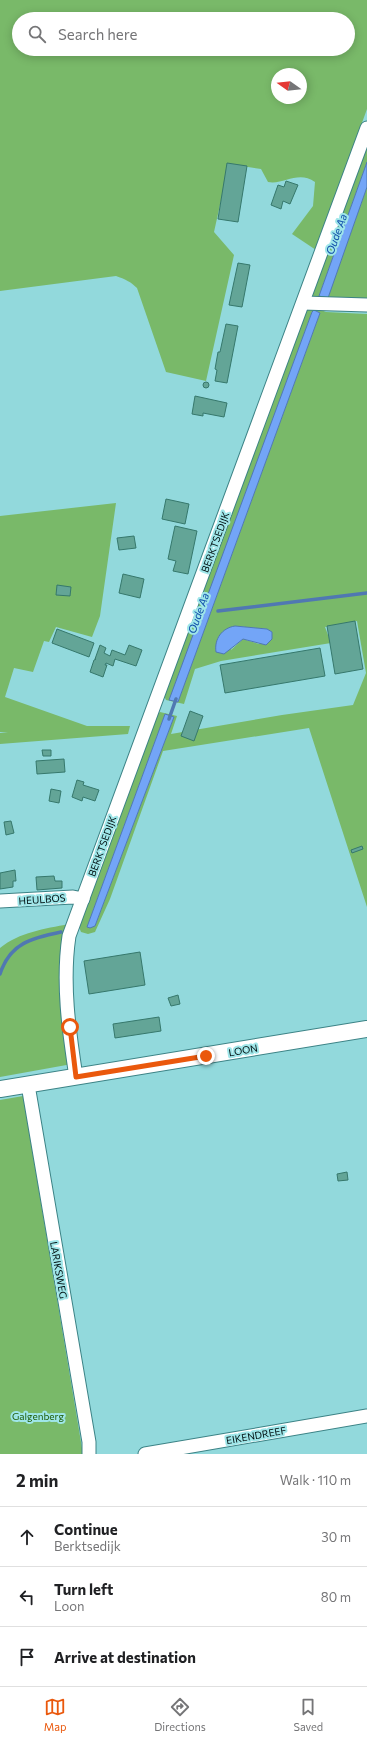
<!DOCTYPE html>
<html lang="en">
<head>
<meta charset="utf-8">
<style>
	body { margin:0; font-family:Commissioner,sans-serif; background:#f2f2f2; color:#202124 }
	.compass { position:absolute; left:271px; top:68px; width:36px; height:36px; border-radius:50%; background:#fff; box-shadow:0 2px 10px #0003; rotate:285deg }
	.stop { position:absolute; width:12px; height:12px; margin:-9px; border:3px solid #ea580c; border-radius:50%; background:#fff }
	.stop.end { background:#ea580c; border-color:#fff; box-shadow:0 1px 4px #0008 }
	.list { margin:0; padding:0; list-style:none }
	h2 { display:flex; justify-content:space-between; align-items:center; height:52px; margin:0; padding:0 16px; font-size:17px }
	h2 small { font-size:13px; font-weight:400; color:#757577 }
	.list li { display:grid; grid-template-columns:26px 1fr auto; gap:12px; align-items:center; box-sizing:border-box; height:60px; padding:0 16px; border-top:1px solid #e0e0e0 }
	.list b { display:block; font-size:15px; white-space:nowrap }
	.list p { margin:0; font-size:13px; white-space:nowrap; color:#757577 }
	.list em { font-size:13px; font-style:normal; color:#757577 }
	.icon { flex:none; width:22px; height:22px; fill:none; stroke:currentColor; stroke-width:2; stroke-linecap:round; stroke-linejoin:round }
	.map { position:relative; flex:none; width:367px; height:1454px; overflow:hidden }
	.search { position:absolute; background:#fff; box-shadow:0 2px 10px #0003; left:12px; right:12px; top:12px; height:44px; display:flex; align-items:center; gap:10px; box-sizing:border-box; padding:0 14px; border-radius:22px; color:#757577; font-size:15px }
	.sheet { height:232px; background:#fff }
	nav { display:flex; justify-content:space-around; align-items:center; box-sizing:border-box; height:56px; border-top:1px solid #e0e0e0; background:#fff; font-size:11px; color:#757577 }
	nav a { display:grid; justify-items:center; gap:2px }
	nav .on { color:#ea580c }
	.map>svg:first-child { display:block }
</style>
</head>
<body>
<div class="map">
<svg width="367" height="1454" viewBox="0 0 367 1454">
	<rect width="100%" height="100%" fill="#92d9dc"/>
	<g fill="#79b969" fill-rule="evenodd">
		<path d="M0 0H367V109L316 250 292 234 313 206 315 182C298 170 284 185 268 182L261 169 229 164 214 232 234 255 206 381 166 372 137 288C131 282 125 279 116 276L0 291ZM19 19H348V49H19ZM277 74H301V98H277Z"/>
		<polygon points="367,136 367,162 319,296 328,297 367,187 367,301 315,300 312,294"/>
		<path d="M313 307 326 312 367 314V907L309 728 163 751 110 899 95 932 88 934 81 932 78 924 155 716 160 712 177 716 171 734 282 715 353 705 366 673 357 621 325 627 331 643 221 661 195 669 184 704 166 700 164 696 307 309ZM314 310 320 313 178 702 170 700 312 312ZM235 626 267 629 272 632 259 644 243 639 231 650ZM165 714 174 717 95 926 87 927Z"/>
		<polygon points="116,503 100,616 92,637 56,627 49,642 44,641 33,672 14,668 5,697 87,726 130,726 128,734 0,744 0,733 8,732 0,732 0,516"/>
		<path d="M69 924 72 1064 0 1077V948C20 932 44 929 69 924Z"/>
		<polygon points="23,1096 83,1454 0,1454 0,1100"/>
	</g>
	<g fill="#73a5f7" stroke="#5078b2">
		<polygon points="367,162 367,187 328,298 319,296"/>
		<polygon points="314,310 320,313 178,702 169,700 312,312"/>
		<path d="M235 626 267 629 272 632V639L266 645 243 639 224 654 216 652C214 639 222 628 235 626Z"/>
		<polygon points="165,714 174,717 101,910 95,926 90,928 87,927"/>
	</g>
	<g fill="none" stroke-linecap="round" stroke-linejoin="round">
		<g stroke="#5078b2" stroke-width="3.5">
			<polyline points="218,611 367,593"/>
			<polyline points="169,719 176,699"/>
			<path d="M0 974C10 943 32 938 61 932"/>
		</g>
	</g>
	<g fill="#63a597" stroke="#36786c">
		<polygon points="227,163 247,166 238,222 218,219"/>
		<polygon points="286,181 298,185 290,204 283,201 281,209 271,205 278,185 284,187"/>
		<polygon points="238,263 250,265 242,307 229,305"/>
		<polygon points="226,324 238,326 227,383 215,381 217,370 215,369 218,352 220,352"/>
		<circle cx="206" cy="385" r="3"/>
		<polygon points="195,396 227,403 224,417 203,413 203,416 192,414"/>
		<polygon points="166,499 189,504 185,524 162,519"/>
		<polygon points="175,526 197,531 188,574 173,571 176,561 168,559"/>
		<polygon points="134,536 136,548 119,550 117,538"/>
		<polygon points="123,574 144,579 140,598 119,593"/>
		<polygon points="57,585 71,587 70,596 56,595"/>
		<polygon points="355,621 363,669 335,674 327,626"/>
		<polygon points="57,629 94,643 89,657 52,643"/>
		<polygon points="100,645 106,648 104,653 110,656 112,650 125,655 129,645 142,650 136,666 115,659 113,666 106,663 105,665 107,665 103,677 90,672 94,660 96,659 95,659"/>
		<polygon points="320,648 325,676 225,693 220,665"/>
		<polygon points="190,711 203,716 194,741 181,736"/>
		<polygon points="42,750 51,750 51,756 43,756"/>
		<polygon points="64,759 65,772 37,774 36,761"/>
		<polygon points="77,780 84,782 83,785 99,790 95,801 83,797 82,801 72,797"/>
		<polygon points="51,789 61,791 59,803 49,801"/>
		<polygon points="11,821 14,833 6,835 4,822"/>
		<polygon points="362,846 363,849 352,853 351,850"/>
		<polygon points="15,870 16,881 13,881 13,887 0,889 0,873"/>
		<polygon points="54,876 55,881 62,881 62,888 37,890 36,877"/>
		<polygon points="140,952 145,985 89,994 84,961"/>
		<polygon points="178,995 180,1004 171,1006 168,998"/>
		<polygon points="159,1017 161,1031 115,1038 113,1024"/>
		<polygon points="347,1172 348,1180 338,1181 337,1174"/>
	</g>
	<g fill="none" stroke-linecap="round" stroke-linejoin="round">
		<defs>
			<g id="minor">
				<polyline points="303,303 367,305"/>
				<polyline points="0,901 73,897 83,899"/>
				<path d="M76 1077C69 1031 62 983 69 936L367 128"/>
				<polyline points="28,1085 89,1442 89,1454"/>
				<polyline points="145,1454 367,1416"/>
			</g>
			<polyline id="major" points="0,1089 367,1029"/>
		</defs>
		<use href="#minor" stroke="#3c8386" stroke-width="15"/>
		<use href="#major" stroke="#3c8386" stroke-width="18"/>
		<use href="#minor" stroke="#fff" stroke-width="13"/>
		<use href="#major" stroke="#fff" stroke-width="16"/>
	</g>
	<g fill="none" stroke-linecap="round" stroke-linejoin="round">
		<polyline stroke="#ea580c" stroke-width="5" points="70,1027 76,1077 206,1056"/>
	</g>
	<g text-anchor="middle" dominant-baseline="central" stroke-width="4" stroke-linejoin="round" paint-order="stroke">
		<g font-size="10" fill="#001011" stroke="#9fe6e9">
			<text transform="translate(215 542) rotate(-70)">BERKTSEDIJK</text>
			<text transform="translate(102 846) rotate(-70)">BERKTSEDIJK</text>
			<text transform="translate(42 899) rotate(-4)">HEULBOS</text>
			<text transform="translate(243 1050) rotate(-10)">LOON</text>
			<text transform="translate(59 1270) rotate(80)">LARIKSWEG</text>
			<text transform="translate(256 1435) rotate(-10)">EIKENDREEF</text>
		</g>
		<g font-size="10" fill="#1e5c06" stroke="#9fe6e9">
			<text x="38" y="1416">Galgenberg</text>
		</g>
		<g font-size="11" font-style="italic" fill="#0f4da9" stroke="#9fe6e9">
			<text transform="translate(336 234) rotate(-70)">Oude Aa</text>
			<text transform="translate(198 613) rotate(-70)">Oude Aa</text>
		</g>
	</g>
</svg>
<svg class="compass" viewBox="-18 -18 36 36"><path d="M0-13l5 13h-10z" fill="#e53935"/><path d="M0 13l5-13h-10z" fill="#757577"/></svg>
<div class="stop" style="left:70px;top:1027px"></div>
<div class="stop end" style="left:206px;top:1056px"></div>
<div class="search"><svg class="icon" aria-label="search" viewBox="0 0 24 24"><circle cx="10" cy="10" r="6"/><path d="M15 15l6 6"/></svg>Search here</div>
</div>
<section class="sheet">
<h2>2 min<small>Walk · 110 m</small></h2>
<ul class="list">
<li><svg class="icon" aria-label="ahead" viewBox="0 0 24 24"><path d="M12 20V5M6 11l6-6 6 6"/></svg><div><b>Continue</b><p>Berktsedijk</p></div><em>30 m</em></li>
<li><svg class="icon" aria-label="left" viewBox="0 0 24 24"><path d="M17 20v-9H6M10 6l-5 5 5 5"/></svg><div><b>Turn left</b><p>Loon</p></div><em>80 m</em></li>
<li><svg class="icon" aria-label="arrive" viewBox="0 0 24 24"><path d="M6 21V4h12l-3 4 3 4H6"/></svg><div><b>Arrive at destination</b></div></li>
</ul>
</section>
<nav>
<a class="on"><svg class="icon" aria-label="map" viewBox="0 0 24 24"><path d="M3 6l6-2 6 2 6-2v14l-6 2-6-2-6 2zM9 4v14M15 6v14"/></svg>Map</a>
<a><svg class="icon" aria-label="directions" viewBox="0 0 24 24"><path d="M12 3l9 9-9 9-9-9zM9 14v-3h6M13 9l2 2-2 2"/></svg>Directions</a>
<a><svg class="icon" aria-label="saved" viewBox="0 0 24 24"><path d="M7 4h10v16l-5-4-5 4z"/></svg>Saved</a>
</nav>
</body>
</html>
